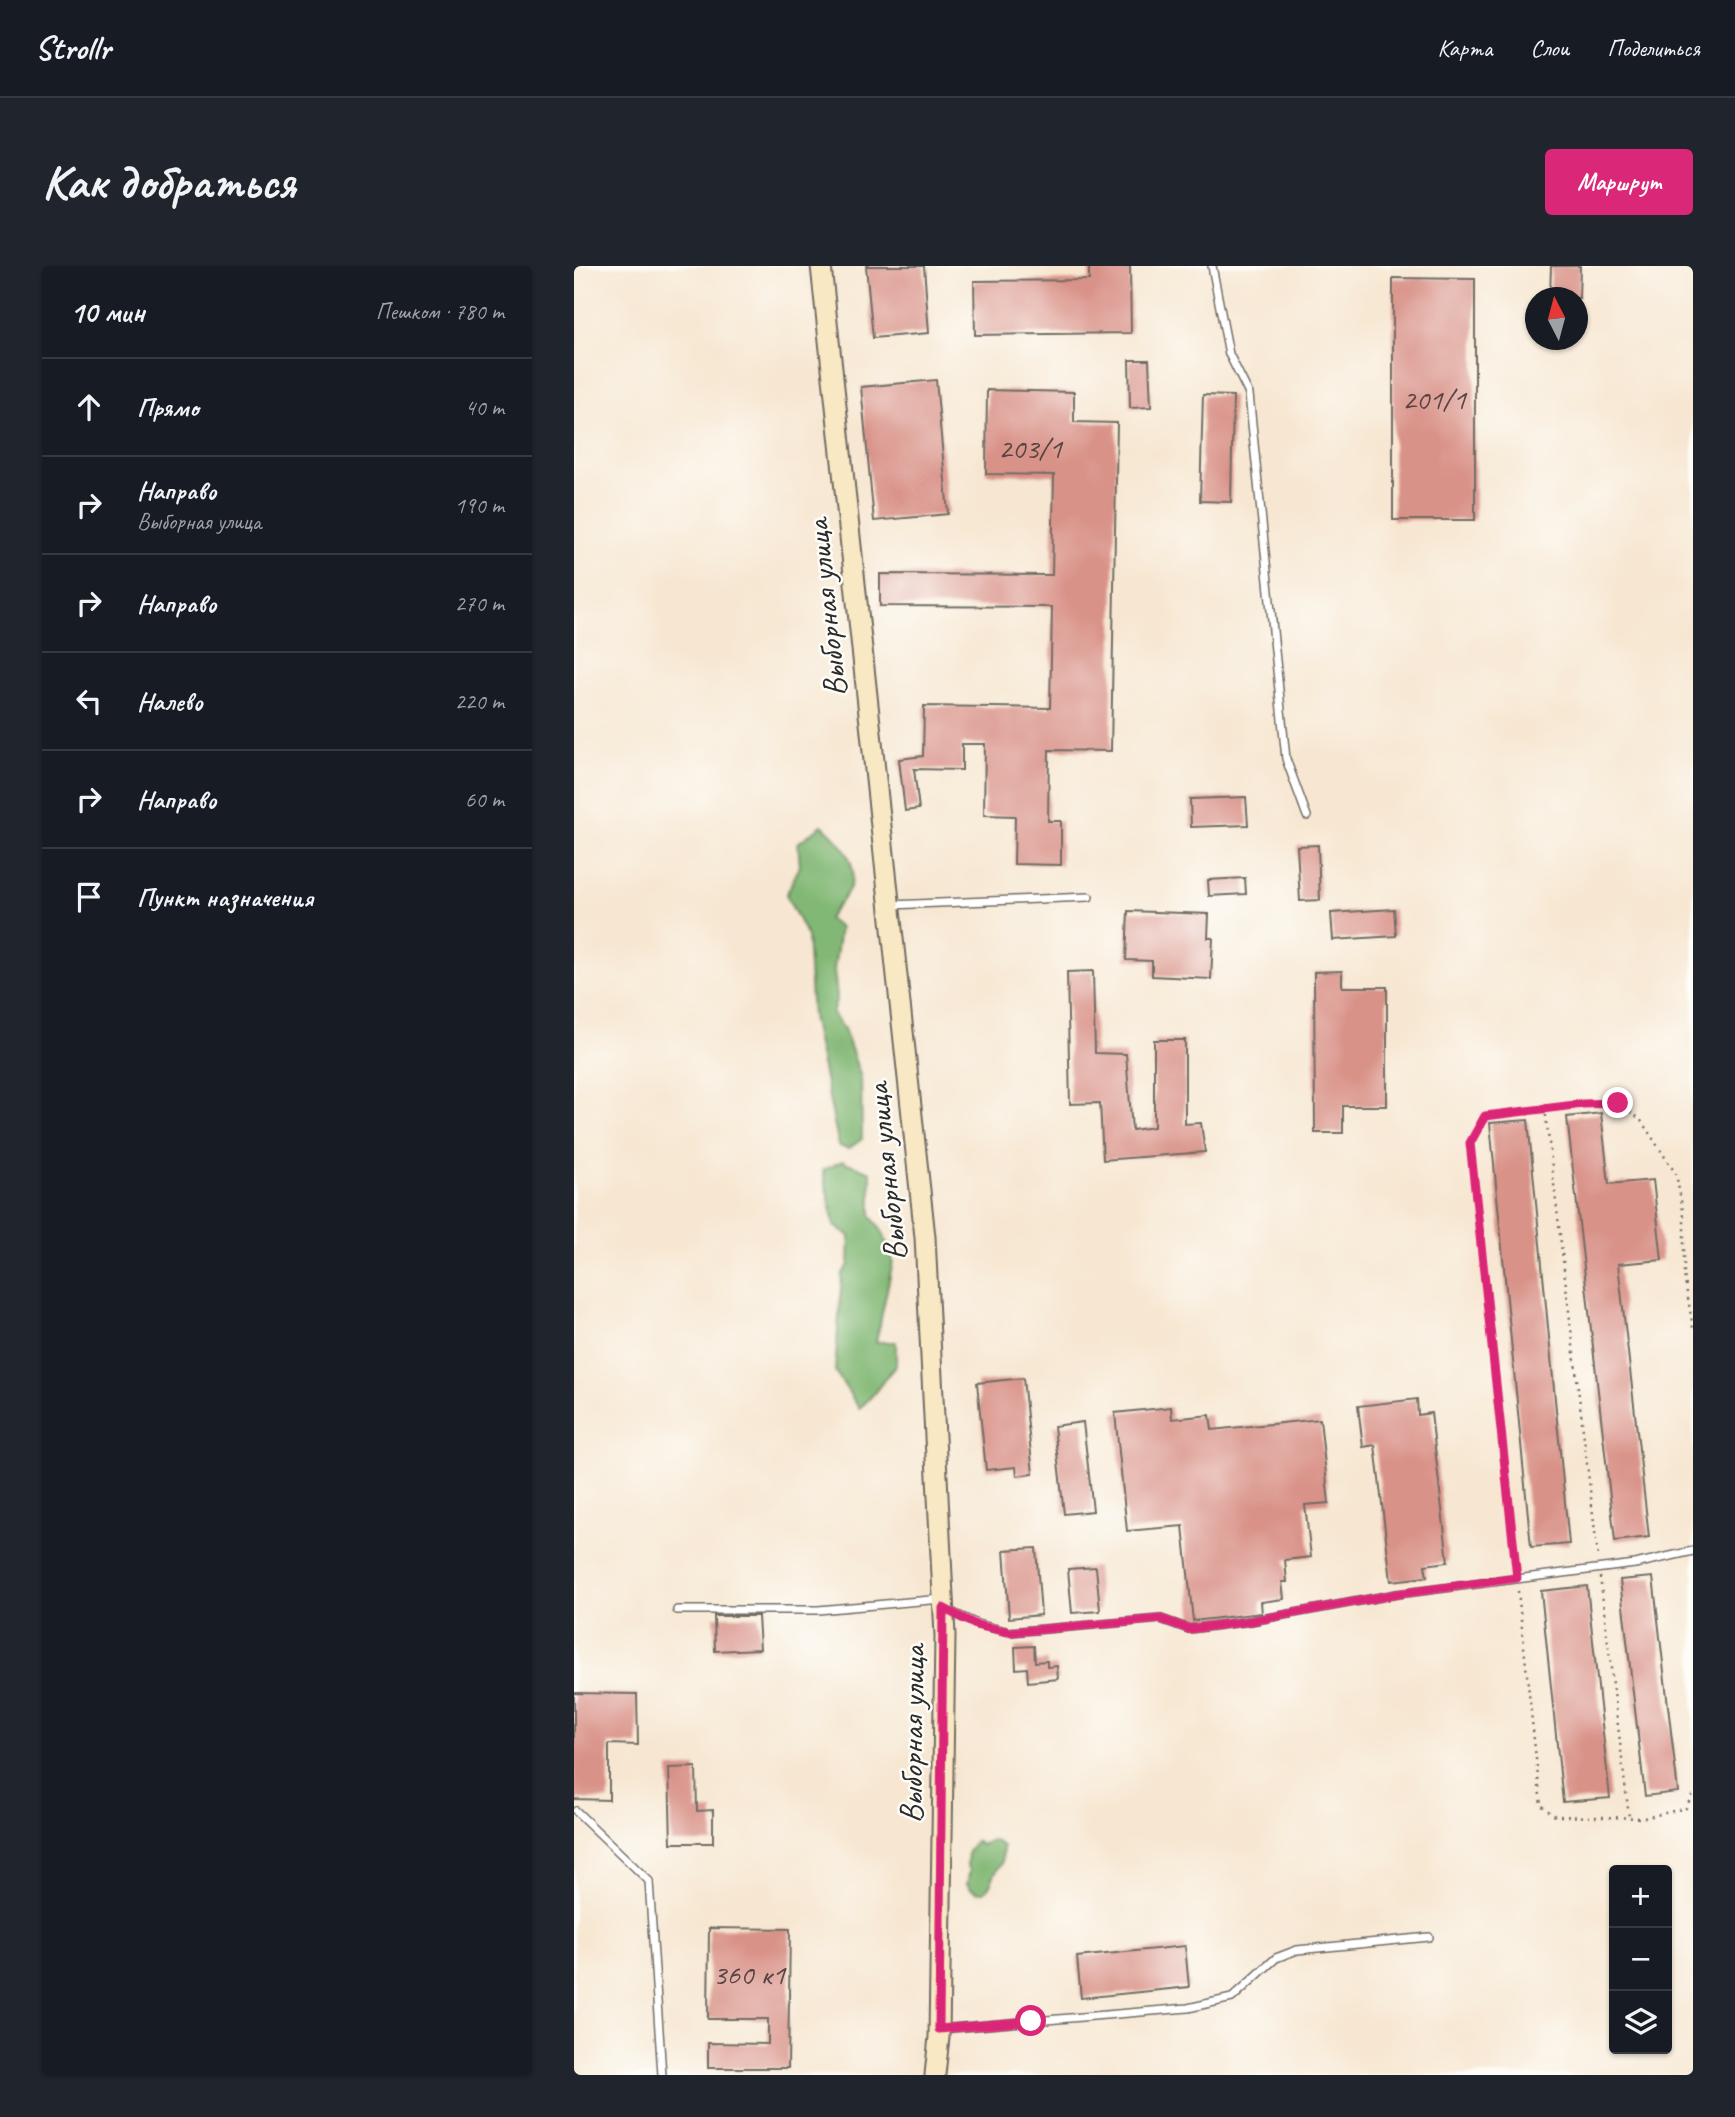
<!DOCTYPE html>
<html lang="ru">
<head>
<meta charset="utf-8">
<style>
	body { margin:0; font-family:Caveat,sans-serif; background:#20242c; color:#f1f3f6 }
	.controls { position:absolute; right:21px; bottom:21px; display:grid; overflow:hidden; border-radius:7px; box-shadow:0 2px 5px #0004 }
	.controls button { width:63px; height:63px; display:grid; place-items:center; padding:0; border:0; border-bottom:2px solid #363941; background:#171b24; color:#f1f3f6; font:35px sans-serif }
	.compass { position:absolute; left:951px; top:21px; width:63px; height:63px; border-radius:50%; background:#171b24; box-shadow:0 2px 5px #0004; rotate:354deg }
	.stop { position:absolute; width:21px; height:21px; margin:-16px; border:5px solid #db2777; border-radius:50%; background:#fff }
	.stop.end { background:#db2777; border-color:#fff; box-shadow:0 2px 7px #0008 }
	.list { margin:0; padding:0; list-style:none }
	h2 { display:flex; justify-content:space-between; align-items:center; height:91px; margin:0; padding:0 28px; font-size:30px }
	h2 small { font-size:23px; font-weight:400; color:#9ea1a6 }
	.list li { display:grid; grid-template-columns:46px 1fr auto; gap:21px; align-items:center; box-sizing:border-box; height:98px; padding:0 28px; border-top:2px solid #363941 }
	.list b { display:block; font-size:26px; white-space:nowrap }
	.list p { margin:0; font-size:23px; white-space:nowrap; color:#9ea1a6 }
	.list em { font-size:23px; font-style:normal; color:#9ea1a6 }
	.icon { flex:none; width:38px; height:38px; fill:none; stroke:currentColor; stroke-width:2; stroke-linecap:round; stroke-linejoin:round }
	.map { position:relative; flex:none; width:1119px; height:1809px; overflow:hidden; border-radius:7px }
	header { display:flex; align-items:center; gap:42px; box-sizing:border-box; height:98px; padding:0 35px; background:#171b24; border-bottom:2px solid #363941 }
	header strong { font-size:33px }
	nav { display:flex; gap:38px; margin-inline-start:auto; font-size:24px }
	.intro { display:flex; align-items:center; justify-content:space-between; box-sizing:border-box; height:168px; padding:0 42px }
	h1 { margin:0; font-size:49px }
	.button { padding:18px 32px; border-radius:7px; background:#db2777; color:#fff; font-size:24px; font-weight:700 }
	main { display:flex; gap:42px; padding:0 42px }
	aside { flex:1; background:#171b24; border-radius:7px; box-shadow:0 2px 5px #0004 }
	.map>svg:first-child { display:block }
</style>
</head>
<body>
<header>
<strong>Strollr</strong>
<nav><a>Карта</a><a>Слои</a><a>Поделиться</a></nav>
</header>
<div class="intro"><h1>Как добраться</h1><a class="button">Маршрут</a></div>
<main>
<aside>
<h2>10 мин<small>Пешком · 780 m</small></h2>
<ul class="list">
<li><svg class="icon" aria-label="ahead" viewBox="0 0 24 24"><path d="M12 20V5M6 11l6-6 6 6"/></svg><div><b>Прямо</b></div><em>40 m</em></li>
<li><svg class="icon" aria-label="right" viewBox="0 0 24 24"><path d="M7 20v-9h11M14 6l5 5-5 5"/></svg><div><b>Направо</b><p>Выборная улица</p></div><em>190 m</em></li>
<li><svg class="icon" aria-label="right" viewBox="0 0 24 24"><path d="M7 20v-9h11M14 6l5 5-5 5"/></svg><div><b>Направо</b></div><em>270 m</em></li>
<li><svg class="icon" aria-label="left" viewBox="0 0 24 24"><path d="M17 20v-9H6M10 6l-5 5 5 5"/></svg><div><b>Налево</b></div><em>220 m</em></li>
<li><svg class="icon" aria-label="right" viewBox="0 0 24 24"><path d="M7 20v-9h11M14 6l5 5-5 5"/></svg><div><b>Направо</b></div><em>60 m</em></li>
<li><svg class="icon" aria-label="arrive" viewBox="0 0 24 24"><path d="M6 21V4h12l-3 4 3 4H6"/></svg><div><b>Пункт назначения</b></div></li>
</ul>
</aside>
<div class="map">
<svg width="1119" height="1809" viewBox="0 0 1119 1809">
	<rect width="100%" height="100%" fill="#fdfcf7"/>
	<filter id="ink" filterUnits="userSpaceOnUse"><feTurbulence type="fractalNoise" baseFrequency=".0143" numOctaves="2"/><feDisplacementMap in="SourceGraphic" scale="14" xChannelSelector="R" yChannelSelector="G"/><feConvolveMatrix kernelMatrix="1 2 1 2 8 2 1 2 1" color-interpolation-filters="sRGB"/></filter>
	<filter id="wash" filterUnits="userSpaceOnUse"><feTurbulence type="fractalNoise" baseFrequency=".00686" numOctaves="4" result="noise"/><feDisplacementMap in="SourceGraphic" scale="28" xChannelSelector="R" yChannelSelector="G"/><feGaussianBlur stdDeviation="1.57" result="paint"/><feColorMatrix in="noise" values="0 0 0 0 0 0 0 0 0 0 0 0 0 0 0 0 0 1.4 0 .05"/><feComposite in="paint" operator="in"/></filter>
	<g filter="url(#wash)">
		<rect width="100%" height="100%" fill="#f7e7d2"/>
		<g fill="#82b874" stroke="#567250" stroke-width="2">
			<path d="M248 559C265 574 286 596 276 621 271 632 260 643 254 653L266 662 260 703 263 732 258 747 270 763 287 812 288 873 274 883 265 880 238 750 233 670 212 629 226 600 224 577Z"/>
			<path d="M268 895 297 906V950L309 967 319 995 302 1076H322V1100C308 1113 301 1131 285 1142L261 1105 268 1008 275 999 276 970 260 959 249 904Z"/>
			<path d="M419 1574 429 1580 428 1598C417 1607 421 1617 410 1626 402 1626 398 1625 393 1618L396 1604 393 1600 394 1586 401 1575 407 1579Z"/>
		</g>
		<g id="blocks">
			<g fill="#d99288">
				<polygon points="292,0 350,0 355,67 299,72"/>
				<polygon points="515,0 556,0 557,67 401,69 400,15 515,14"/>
				<polygon points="977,0 1006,0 1005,32 976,32"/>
				<polygon points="819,12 901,13 901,254 819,254"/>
				<polygon points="555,94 575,94 577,141 556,142"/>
				<polygon points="362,114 374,248 300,255 287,121"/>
				<polygon points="413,124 500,126 500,156 543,157 537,485 475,484 474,555 487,555 487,599 440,598 441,550 410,549 411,478 388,478 388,504 340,503 345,543 331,545 325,493 349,490 350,440 476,442 478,341 306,340 306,308 478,309 480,209 412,208"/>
				<polygon points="629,129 659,130 657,236 626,235"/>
				<polygon points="672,531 674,559 617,561 616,533"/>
				<polygon points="744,579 746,634 726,635 723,580"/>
				<polygon points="671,612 672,628 635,630 634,614"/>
				<polygon points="820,643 822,670 759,674 757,647"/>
				<polygon points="554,645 635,648 634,672 639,672 637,713 578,710 578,695 552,694"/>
				<polygon points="519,705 521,787 552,788 558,864 580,861 580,774 611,774 611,858 627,857 631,886 529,894 526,837 496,838 493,706"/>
				<polygon points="768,705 768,721 813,721 813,840 769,840 769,867 741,867 740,706"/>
				<polygon points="1027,847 1035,918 1079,914 1088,994 1044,998 1075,1271 1041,1275 993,851"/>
				<polygon points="954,854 995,1278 957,1281 916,857"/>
				<polygon points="449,1112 459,1208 443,1210 442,1201 412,1204 403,1117"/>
				<polygon points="843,1133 844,1149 857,1147 874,1296 851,1299 853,1311 817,1315 801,1179 789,1181 784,1140"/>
				<polygon points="597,1141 598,1153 636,1149 638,1164 746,1153 755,1237 731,1239 737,1291 711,1294 713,1316 708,1316 710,1333 687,1336 688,1347 619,1355 609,1260 553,1265 541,1147"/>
				<polygon points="509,1156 519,1245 490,1248 480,1160"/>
				<polygon points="462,1282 467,1349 435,1352 430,1284"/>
				<polygon points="522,1301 526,1345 498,1347 494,1303"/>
				<polygon points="1079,1311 1104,1526 1071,1530 1046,1314"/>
				<polygon points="1013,1320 1036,1532 989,1536 967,1325"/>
				<polygon points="140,1350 184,1350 186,1383 141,1385"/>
				<polygon points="460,1380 461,1396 473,1395 473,1401 483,1400 484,1413 454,1416 453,1402 442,1403 441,1381"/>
				<polygon points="0,1427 63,1428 64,1479 35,1478 35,1534 0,1533"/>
				<polygon points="122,1501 123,1545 139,1544 139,1577 97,1577 95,1502"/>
				<polygon points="135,1662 216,1663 214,1802 134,1802 134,1777 194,1778 194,1753 134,1753"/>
				<polygon points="611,1680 615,1721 507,1732 503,1691"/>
			</g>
		</g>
	</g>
	<g filter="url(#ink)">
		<use href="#blocks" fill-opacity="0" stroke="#726d65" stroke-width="2"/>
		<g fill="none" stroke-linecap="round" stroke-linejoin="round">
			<defs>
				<g id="service">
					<polyline points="638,0 655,88 675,128 712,493 733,550"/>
					<polyline points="316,639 515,631"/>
					<polyline points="103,1344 244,1344 368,1333"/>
					<polyline points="373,1344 403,1358 436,1366 587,1353 615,1363 677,1355 823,1328 1061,1298 1119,1285"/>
					<polyline points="2,1545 75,1615 88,1809"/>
					<polyline points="366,1763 614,1742 658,1732 702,1692 723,1684 855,1671"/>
				</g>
				<polyline id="secondary" points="247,0 351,971 371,1370 365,1771 361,1809"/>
			</defs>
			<use href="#service" stroke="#726d65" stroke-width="10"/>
			<use href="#secondary" stroke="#726d65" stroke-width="23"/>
			<g stroke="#726d65" stroke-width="2.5" stroke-dasharray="2 5" stroke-linecap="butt">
				<polyline points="971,842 1024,1291"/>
				<polyline points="942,1304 896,877 911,850 1009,838 1044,837 1066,853 1102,908 1110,950 1110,1009 1119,1062"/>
				<polyline points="1026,1311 1055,1551"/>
				<polyline points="944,1325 967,1539 981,1550 1070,1552 1112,1542 1119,1527"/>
			</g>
			<use href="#service" stroke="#fff" stroke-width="7"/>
			<use href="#secondary" stroke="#f8e8c3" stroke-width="19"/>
		</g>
	</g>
	<g fill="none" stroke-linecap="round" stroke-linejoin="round" filter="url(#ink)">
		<polyline stroke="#db2777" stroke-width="9" points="457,1755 365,1763 369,1342 402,1359 436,1366 587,1353 615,1363 677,1355 823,1328 943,1312 896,877 911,850 1009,838 1044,837"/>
	</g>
	<g text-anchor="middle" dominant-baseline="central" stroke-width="5" stroke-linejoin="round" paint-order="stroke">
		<g font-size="30" fill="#564542">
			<text x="860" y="133">201/1</text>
			<text x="456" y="182">203/1</text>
			<text x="175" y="1708">360 к1</text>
		</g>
		<g font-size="33" fill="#2b2b2b" stroke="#fdfcf7">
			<text transform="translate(252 342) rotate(-96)">Выборная улица</text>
			<text transform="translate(312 906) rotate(-96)">Выборная улица</text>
			<text transform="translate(338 1468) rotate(-89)">Выборная улица</text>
		</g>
	</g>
</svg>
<div class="controls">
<button>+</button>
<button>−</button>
<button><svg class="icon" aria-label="layers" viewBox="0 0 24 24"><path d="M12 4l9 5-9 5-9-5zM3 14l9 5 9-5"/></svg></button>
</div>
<svg class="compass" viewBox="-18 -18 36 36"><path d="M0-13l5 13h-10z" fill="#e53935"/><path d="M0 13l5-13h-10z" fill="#9ea1a6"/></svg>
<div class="stop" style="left:457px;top:1755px"></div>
<div class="stop end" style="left:1044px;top:837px"></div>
</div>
</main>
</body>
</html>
